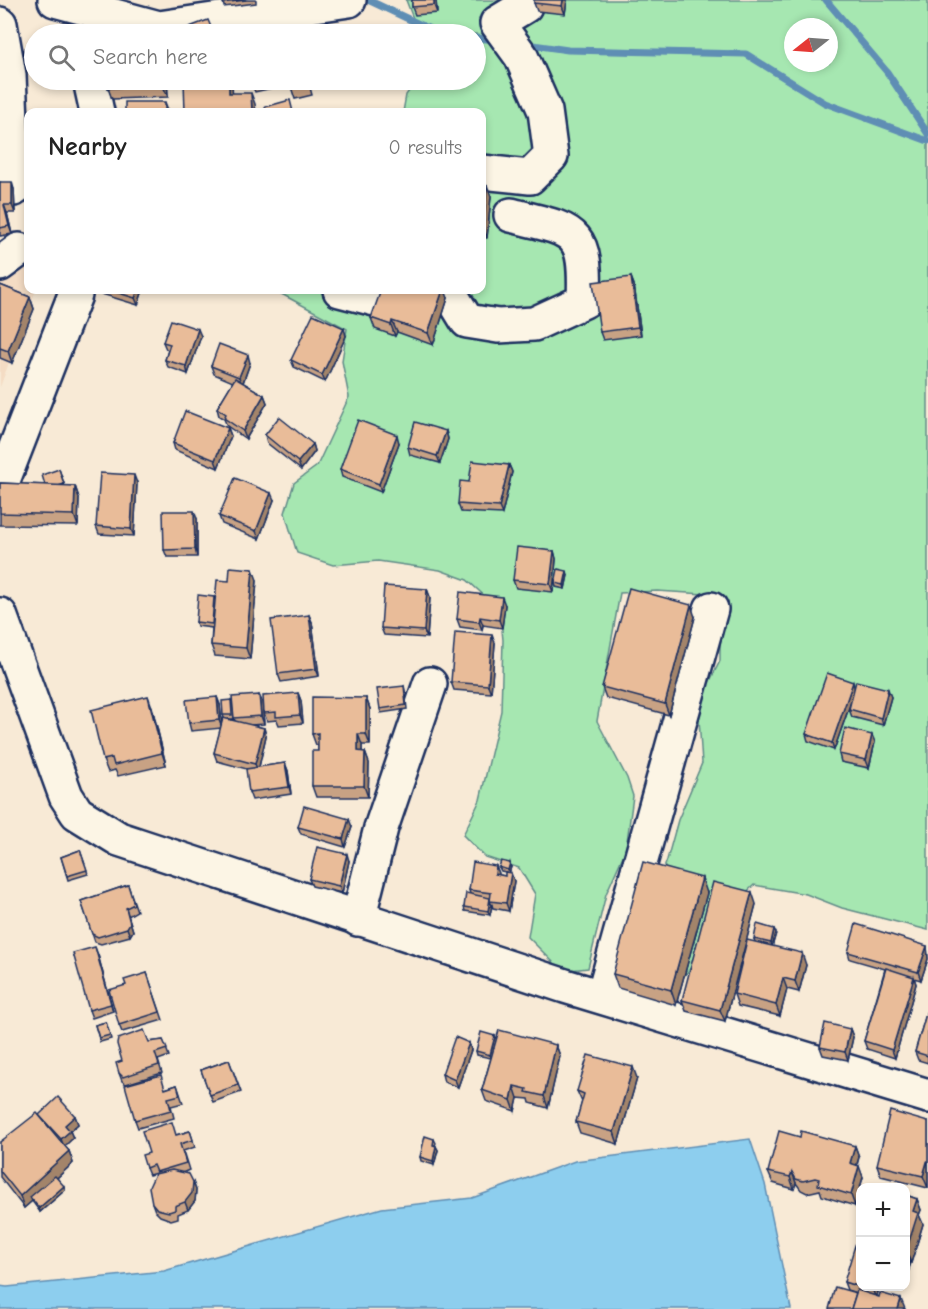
<!DOCTYPE html>
<html lang="en">
<head>
<meta charset="utf-8">
<style>
	body { margin:0; font-family:"Comic Neue",sans-serif; background:#f2f2f2; color:#222 }
	.controls { position:absolute; right:18px; bottom:18px; display:grid; overflow:hidden; border-radius:12px; box-shadow:0 3px 9px #0003 }
	.controls button { width:54px; height:54px; display:grid; place-items:center; padding:0; border:0; border-bottom:2px solid #e0e0e0; background:#fff; color:#222; font:30px sans-serif }
	.compass { position:absolute; left:784px; top:18px; width:54px; height:54px; border-radius:50%; background:#fff; box-shadow:0 3px 9px #0003; rotate:253deg }
	.list { margin:0; padding:0; list-style:none }
	h2 { display:flex; justify-content:space-between; align-items:center; height:78px; margin:0; padding:0 24px; font-size:26px }
	h2 small { font-size:20px; font-weight:400; color:#767676 }
	.icon { flex:none; width:33px; height:33px; fill:none; stroke:currentColor; stroke-width:2; stroke-linecap:round; stroke-linejoin:round }
	.map { position:relative; flex:none; width:928px; height:1309px; overflow:hidden }
	.search { position:absolute; background:#fff; box-shadow:0 3px 9px #0003; left:24px; top:24px; width:462px; height:66px; display:flex; align-items:center; gap:15px; box-sizing:border-box; padding:0 21px; border-radius:33px; color:#767676; font-size:22px }
	.panel { position:absolute; background:#fff; box-shadow:0 3px 9px #0003; left:24px; top:108px; width:462px; height:186px; border-radius:12px }
	.map>svg:first-child { display:block }
</style>
</head>
<body>
<div class="map">
<svg width="928" height="1309" viewBox="0 0 928 1309">
	<rect width="100%" height="100%" fill="#f8ead6"/>
	<filter id="ink" filterUnits="userSpaceOnUse"><feTurbulence type="fractalNoise" baseFrequency=".0167" numOctaves="2"/><feDisplacementMap in="SourceGraphic" scale="12" xChannelSelector="R" yChannelSelector="G"/><feConvolveMatrix kernelMatrix="1 2 1 2 8 2 1 2 1" color-interpolation-filters="sRGB"/></filter>
	<g filter="url(#ink)">
		<polygon fill="#f4dcc4" points="28,249 28,290 36,290 0,387 0,252"/>
		<path fill="#a6e7b1" stroke="#608b88" stroke-width="1.5" fill-rule="evenodd" d="M406 0H928V930L842 908 806 894 754 885 739 899 709 946 675 987 632 957 667 860 678 820 702 763 698 704 720 661V595L657 591 620 593 597 721 627 778 633 796 626 849 606 894 588 968 562 971 528 937 535 894 519 868 485 857 463 835 480 800 501 711 503 640 500 610 467 580 440 570 378 561 333 565 297 553 285 513 294 483 317 466 349 397 342 361 347 329 274 290H482V112H403L406 95 417 80H476V34H419ZM793 27H829V63H793Z"/>
		<polygon fill="#8dceee" stroke="#5f8eb4" stroke-width="1.5" points="750,1139 765,1184 791,1309 0,1309 0,1286 7,1287 164,1271 382,1208 472,1198 575,1161"/>
		<g fill="none" stroke-linecap="round" stroke-linejoin="round">
			<g stroke="#5f8eb4" stroke-width="7">
				<polyline points="368,0 436,32 453,34"/>
				<polyline points="826,0 887,72 928,134"/>
				<polyline points="476,38 497,40"/>
				<polyline points="526,44 568,50 746,54 825,103 928,141"/>
			</g>
			<defs>
				<g id="minor">
					<polyline points="55,0 159,28 349,0"/>
					<polyline points="0,24 9,75 14,189"/>
					<polyline points="90,80 97,112"/>
					<polyline points="482,172 530,177 551,156 545,111 521,56 497,23 525,6"/>
					<polyline points="0,264 19,250"/>
					<polyline points="340,290 375,299 380,290"/>
					<path d="M448 290 467 321 498 326 534 324 584 301C587 229 576 231 511 215"/>
					<polyline points="0,488 75,295"/>
					<polyline points="0,615 66,796 77,813 119,839 565,986 928,1096"/>
					<polyline points="358,919 381,828 430,684"/>
					<polyline points="603,996 711,609"/>
				</g>
			</defs>
			<use href="#minor" stroke="#1b2f5e" stroke-width="38"/>
			<use href="#minor" stroke="#fcf5e5" stroke-width="33"/>
		</g>
		<g fill="#c8a284" stroke="#1b2f5e" stroke-width="1.5">
			<polygon points="223,0 256,0 256,3 224,7"/>
			<polygon points="412,0 436,0 437,13 415,15 412,7"/>
			<polygon points="567,0 565,14 537,11 534,3"/>
			<polygon points="108,80 167,80 168,97 112,99 108,88"/>
			<polygon points="250,80 308,80 312,95 295,99 290,84 255,92"/>
			<polygon points="0,182 14,189 15,213 7,213 12,234 0,236"/>
			<polygon points="482,184 491,196 487,238 482,238"/>
			<polygon points="631,277 634,285 641,335 603,340 600,332"/>
			<polygon points="0,285 30,297 34,309 12,363 0,358"/>
			<polygon points="97,290 143,290 138,305 98,293"/>
			<polygon points="448,298 433,345 397,332 395,336 375,329 371,318"/>
			<polygon points="201,336 188,374 168,367 165,360 168,350 166,349 163,342"/>
			<polygon points="346,336 325,382 294,367 291,360"/>
			<polygon points="250,363 243,383 264,395 267,403 246,439 227,426 224,419 219,416 217,408 233,382 214,374 211,366"/>
			<polygon points="228,428 231,436 218,468 175,450 173,443"/>
			<polygon points="446,431 448,439 440,463 410,455 408,447"/>
			<polygon points="265,435 313,444 315,451 301,470 267,443"/>
			<polygon points="399,443 381,492 342,477 340,469"/>
			<polygon points="509,465 512,472 502,514 461,512 458,504"/>
			<polygon points="59,469 65,486 75,486 79,498 78,526 0,525 0,483 45,485"/>
			<polygon points="137,483 134,536 99,534 96,526"/>
			<polygon points="274,500 259,539 222,524 219,516"/>
			<polygon points="197,519 197,557 167,557 164,550"/>
			<polygon points="554,551 556,559 553,592 516,588 513,580"/>
			<polygon points="568,575 565,589 556,587 555,583"/>
			<polygon points="257,580 250,659 215,656 211,645 212,628 197,626 196,622 214,597 215,599 229,581"/>
			<polygon points="427,589 430,597 427,638 384,635 381,628"/>
			<polygon points="505,605 502,628 483,625 482,630 460,627 457,619"/>
			<polygon points="309,615 312,622 319,676 281,682 278,674"/>
			<polygon points="695,617 669,715 606,698 602,687"/>
			<polygon points="495,643 491,693 454,690 451,682"/>
			<polygon points="404,686 405,690 407,709 381,713 380,709"/>
			<polygon points="855,687 891,697 883,725 852,717 849,709 850,705 834,750 808,741 806,734"/>
			<polygon points="298,693 301,701 303,723 279,725 277,720 267,721 264,713"/>
			<polygon points="259,695 262,702 264,724 251,725 264,728 266,736 259,767 285,763 288,771 291,794 252,800 249,792 247,769 217,761 214,753 221,728 191,731 189,723 217,697 220,705 222,724 224,718 223,715 231,700 233,704 234,719 228,719 235,721 234,718"/>
			<polygon points="366,698 370,709 370,745 362,745 362,752 365,752 369,763 368,797 316,797 312,786 318,751 318,745 316,745 312,734"/>
			<polygon points="152,707 166,765 118,776 115,770 108,772 103,760"/>
			<polygon points="875,742 869,768 841,762 839,754"/>
			<polygon points="298,827 352,827 345,847 301,834"/>
			<polygon points="80,850 88,874 68,880 61,857"/>
			<polygon points="349,861 342,893 312,886 309,879"/>
			<polygon points="496,866 499,875 505,876 506,872 501,871 499,867 511,867 509,873 514,881 509,911 493,908 492,905 490,915 465,911 464,907 470,894 469,890"/>
			<polygon points="128,885 137,911 128,916 133,931 130,936 101,944 95,942 81,901"/>
			<polygon points="707,893 676,1005 618,988 613,974"/>
			<polygon points="756,904 725,1021 686,1011 682,1000"/>
			<polygon points="774,929 776,933 772,946 806,965 799,992 787,989 780,1016 738,1006 734,994 755,942 754,939"/>
			<polygon points="927,946 928,959 921,980 914,978 916,984 895,1058 867,1049 864,1041 885,969 850,959 848,952"/>
			<polygon points="98,955 113,1011 92,1018 89,1010"/>
			<polygon points="147,973 163,1020 122,1032 119,1025 126,985"/>
			<polygon points="928,1007 928,1063 918,1060 915,1052"/>
			<polygon points="106,1022 111,1039 100,1042 95,1025"/>
			<polygon points="850,1029 853,1037 848,1060 823,1055 820,1047"/>
			<polygon points="495,1036 496,1039 556,1045 560,1056 548,1108 530,1103 529,1099 518,1098 515,1111 486,1101 482,1090 491,1058 477,1055 476,1051"/>
			<polygon points="163,1040 169,1056 158,1060 162,1073 126,1084 122,1081 119,1073 122,1061 149,1042"/>
			<polygon points="469,1043 471,1050 458,1087 444,1082 442,1074"/>
			<polygon points="229,1060 241,1092 213,1102 201,1070"/>
			<polygon points="637,1078 618,1144 580,1133 576,1122 582,1102 577,1091"/>
			<polygon points="177,1085 183,1103 171,1106 174,1118 138,1128 135,1120 165,1089"/>
			<polygon points="39,1115 75,1116 78,1124 70,1131 73,1138 64,1146 69,1151 73,1163 57,1178 65,1190 40,1212 32,1201 24,1208 0,1177 0,1142 40,1117"/>
			<polygon points="928,1122 928,1188 881,1176 877,1165"/>
			<polygon points="190,1131 195,1147 183,1151 189,1170 182,1173 193,1182 196,1190 195,1201 188,1210 178,1214 178,1218 171,1220 160,1216 155,1211 152,1203 156,1174 156,1173 149,1175 146,1168 149,1153 176,1135"/>
			<polygon points="800,1137 855,1146 859,1157 857,1165 863,1177 855,1206 822,1196 820,1190 807,1193 801,1190 796,1183 794,1189 773,1183 768,1172"/>
			<polygon points="434,1139 436,1143 435,1145 438,1150 434,1165 421,1161 420,1157"/>
			<polygon points="906,1195 917,1199 921,1210 919,1215 923,1224 911,1263 909,1262 910,1265 906,1280"/>
			<polygon points="844,1282 861,1287 879,1287 877,1296 905,1309 847,1290"/>
		</g>
		<g fill="#a3846b" stroke="#1b2f5e" stroke-width="1.5">
			<polygon points="434,0 436,0 437,13 434,5"/>
			<polygon points="563,0 567,0 565,14 562,6"/>
			<polygon points="163,80 167,80 168,97 163,86"/>
			<polygon points="229,80 231,80 232,82 233,105 229,93"/>
			<polygon points="251,93 255,104 256,112 252,112"/>
			<polygon points="165,102 168,110 168,112 165,112"/>
			<polygon points="12,182 14,189 15,213 12,205"/>
			<polygon points="487,185 491,196 487,238 483,227"/>
			<polygon points="4,205 7,213 12,234 9,226"/>
			<polygon points="631,277 634,285 641,335 638,327"/>
			<polygon points="138,290 143,290 138,305 135,298"/>
			<polygon points="443,290 445,290 448,298 433,345 428,333"/>
			<polygon points="30,297 34,309 12,363 8,351"/>
			<polygon points="392,321 397,332 395,336 391,325"/>
			<polygon points="344,328 346,336 325,382 322,375"/>
			<polygon points="198,329 201,336 188,374 186,366"/>
			<polygon points="248,355 250,363 242,385 239,377"/>
			<polygon points="264,395 267,403 246,439 243,431"/>
			<polygon points="228,428 231,436 218,468 215,460"/>
			<polygon points="446,431 448,439 440,463 437,456"/>
			<polygon points="397,435 399,443 381,492 379,484"/>
			<polygon points="313,444 315,451 301,470 298,462"/>
			<polygon points="509,465 512,472 502,514 499,507"/>
			<polygon points="134,475 137,483 134,536 131,529"/>
			<polygon points="75,486 79,498 78,526 74,515"/>
			<polygon points="271,493 274,500 259,539 256,531"/>
			<polygon points="194,511 197,519 197,557 195,549"/>
			<polygon points="554,551 556,559 553,592 550,584"/>
			<polygon points="253,569 257,580 250,659 246,648"/>
			<polygon points="567,571 568,575 565,589 564,585"/>
			<polygon points="427,589 430,597 427,638 424,631"/>
			<polygon points="502,597 505,605 502,628 499,620"/>
			<polygon points="691,605 695,617 669,715 665,704"/>
			<polygon points="309,615 312,622 319,676 316,669"/>
			<polygon points="480,617 483,625 482,630 479,622"/>
			<polygon points="492,635 495,643 491,693 488,685"/>
			<polygon points="853,682 855,690 834,750 832,743"/>
			<polygon points="888,689 891,697 883,725 881,718"/>
			<polygon points="298,693 301,701 303,723 300,715"/>
			<polygon points="259,695 262,702 264,724 261,716"/>
			<polygon points="148,696 152,707 166,765 162,753"/>
			<polygon points="217,697 220,705 222,728 219,720"/>
			<polygon points="366,698 370,709 370,745 366,734"/>
			<polygon points="264,728 266,736 258,771 255,764"/>
			<polygon points="358,734 362,745 362,763 358,751"/>
			<polygon points="872,735 875,742 869,768 866,760"/>
			<polygon points="365,752 369,763 368,797 364,786"/>
			<polygon points="285,763 288,771 291,794 289,787"/>
			<polygon points="349,819 352,827 345,847 343,839"/>
			<polygon points="347,854 349,861 342,893 339,886"/>
			<polygon points="510,863 511,867 509,873 508,870"/>
			<polygon points="496,866 499,873 498,882 495,874"/>
			<polygon points="511,873 514,881 509,911 506,903"/>
			<polygon points="702,878 707,893 676,1005 671,990"/>
			<polygon points="752,892 756,904 725,1021 720,1010"/>
			<polygon points="490,902 492,905 490,915 488,911"/>
			<polygon points="126,908 133,931 130,936 127,928"/>
			<polygon points="774,929 776,933 772,947 771,943"/>
			<polygon points="927,946 928,959 921,980 918,972"/>
			<polygon points="95,947 98,955 113,1011 111,1004"/>
			<polygon points="802,953 806,965 799,992 795,981"/>
			<polygon points="914,977 916,984 895,1058 892,1050"/>
			<polygon points="783,978 787,989 780,1016 776,1005"/>
			<polygon points="850,1029 853,1037 848,1060 845,1052"/>
			<polygon points="495,1036 497,1040 492,1059 490,1055"/>
			<polygon points="469,1043 471,1050 458,1087 455,1080"/>
			<polygon points="556,1045 560,1056 548,1108 544,1096"/>
			<polygon points="633,1067 637,1078 618,1144 614,1132"/>
			<polygon points="514,1086 518,1098 515,1111 511,1100"/>
			<polygon points="75,1116 78,1124 68,1133 65,1125"/>
			<polygon points="70,1131 73,1138 64,1147 61,1139"/>
			<polygon points="436,1146 438,1150 434,1165 433,1161"/>
			<polygon points="855,1146 859,1157 854,1174 850,1163"/>
			<polygon points="69,1151 73,1163 33,1200 30,1197 32,1201 24,1208 20,1196"/>
			<polygon points="927,1162 928,1165 928,1188 923,1176"/>
			<polygon points="859,1166 863,1177 855,1206 851,1195"/>
			<polygon points="792,1172 796,1183 794,1189 790,1177"/>
			<polygon points="193,1182 196,1190 195,1201 188,1210 185,1202"/>
			<polygon points="64,1186 65,1190 40,1212 39,1208"/>
			<polygon points="917,1199 921,1210 919,1215 923,1224 911,1263 906,1251 913,1211"/>
			<polygon points="907,1257 910,1265 906,1280 906,1264"/>
			<polygon points="875,1287 879,1287 876,1299 873,1291"/>
			<polygon points="901,1299 905,1309 898,1309"/>
		</g>
		<g fill="#e9bc99" stroke="#1b2f5e" stroke-width="1.5">
			<polygon points="223,0 246,0 223,3"/>
			<polygon points="412,0 434,0 434,5 412,7"/>
			<polygon points="534,0 563,0 562,6 534,3"/>
			<polygon points="208,20 214,34 190,34 187,28"/>
			<polygon points="293,24 295,34 250,34"/>
			<polygon points="390,28 390,34 351,34 351,30"/>
			<polygon points="108,80 163,80 163,86 108,88"/>
			<polygon points="184,80 229,80 229,93 251,93 252,112 185,112"/>
			<polygon points="289,80 307,80 308,84 291,88"/>
			<polygon points="290,100 293,112 267,112 265,107"/>
			<rect x="125" y="102" width="40" height="10"/>
			<polygon points="0,182 12,182 12,205 4,205 9,226 0,228"/>
			<polygon points="482,184 487,185 483,227 482,227"/>
			<polygon points="631,277 638,327 600,332 593,282"/>
			<polygon points="0,285 30,297 8,351 0,348"/>
			<polygon points="109,290 138,290 135,298"/>
			<polygon points="381,290 443,290 428,333 392,321 391,325 371,318"/>
			<polygon points="313,314 344,328 322,375 291,360"/>
			<polygon points="171,320 198,329 186,366 165,360 170,344 163,342"/>
			<polygon points="219,344 248,355 239,377 211,366"/>
			<polygon points="235,378 264,395 243,431 224,418 226,414 217,408"/>
			<polygon points="185,411 228,428 215,460 173,443"/>
			<polygon points="279,417 313,444 298,462 265,435"/>
			<polygon points="358,420 397,435 379,484 340,469"/>
			<polygon points="415,422 446,431 437,456 408,447"/>
			<polygon points="472,461 509,465 499,507 458,504 460,481 469,482"/>
			<polygon points="59,469 64,484 58,486 45,485 42,475"/>
			<polygon points="100,473 134,475 131,529 96,526"/>
			<polygon points="235,478 271,493 256,531 219,516"/>
			<polygon points="0,483 75,486 74,515 0,513"/>
			<polygon points="163,511 194,511 195,549 164,550"/>
			<polygon points="517,547 554,551 550,584 513,580"/>
			<polygon points="230,567 253,569 246,648 211,645 217,580 229,581"/>
			<polygon points="558,569 567,571 564,585 555,583"/>
			<polygon points="384,586 427,589 424,631 381,628"/>
			<polygon points="629,588 691,605 665,704 602,687"/>
			<polygon points="460,592 502,597 499,620 480,617 479,622 457,619"/>
			<polygon points="198,595 214,597 212,624 196,622"/>
			<polygon points="309,615 316,669 278,674 271,620"/>
			<polygon points="455,632 492,635 488,685 451,682"/>
			<polygon points="827,673 853,682 832,743 806,734"/>
			<polygon points="856,681 888,689 881,718 849,709"/>
			<polygon points="404,686 406,705 380,709 377,689"/>
			<polygon points="298,693 300,715 276,717 276,712 264,713 263,696"/>
			<polygon points="259,695 261,716 234,718 232,697"/>
			<polygon points="148,696 162,753 114,765 112,758 103,760 91,710"/>
			<polygon points="217,697 219,720 189,723 186,700"/>
			<polygon points="312,697 366,698 366,734 358,734 358,751 365,752 364,786 312,786 312,751 318,751 318,733 312,734"/>
			<polygon points="231,700 232,715 223,715 222,701"/>
			<polygon points="223,718 264,728 255,764 214,753"/>
			<polygon points="845,728 872,735 866,760 839,754"/>
			<polygon points="285,763 289,787 249,792 246,769"/>
			<polygon points="304,806 349,819 343,839 298,827"/>
			<polygon points="317,847 347,854 339,886 309,879"/>
			<polygon points="80,850 87,870 67,876 61,857"/>
			<polygon points="501,861 510,863 508,870 499,867"/>
			<polygon points="473,862 496,866 495,874 505,876 505,872 511,873 506,903 490,901 491,893 469,890"/>
			<polygon points="643,862 702,878 671,990 613,974"/>
			<polygon points="713,882 752,892 720,1010 682,1000"/>
			<polygon points="128,885 134,904 126,908 130,923 127,928 98,937 92,934 81,901"/>
			<polygon points="466,893 490,898 488,911 464,907"/>
			<polygon points="757,924 774,929 771,943 754,939"/>
			<polygon points="856,924 927,946 918,972 848,952"/>
			<polygon points="747,940 802,953 795,981 783,978 776,1005 734,994"/>
			<polygon points="95,947 111,1004 89,1010 73,953"/>
			<polygon points="886,968 914,977 892,1050 864,1041"/>
			<polygon points="147,973 160,1012 119,1025 109,990 126,985 124,980"/>
			<polygon points="928,1007 928,1056 915,1052"/>
			<polygon points="106,1022 110,1035 99,1038 95,1025"/>
			<polygon points="825,1023 850,1029 845,1052 820,1047"/>
			<polygon points="144,1030 149,1042 163,1040 167,1049 155,1053 159,1065 123,1077 119,1073 116,1063 122,1061 117,1044 118,1039"/>
			<polygon points="499,1030 556,1045 544,1096 526,1092 527,1089 514,1086 511,1100 482,1090"/>
			<polygon points="481,1032 495,1036 490,1055 476,1051"/>
			<polygon points="455,1037 469,1043 455,1080 442,1074"/>
			<polygon points="588,1055 633,1067 614,1132 576,1122 584,1094 577,1091"/>
			<polygon points="229,1060 238,1085 210,1095 201,1070"/>
			<polygon points="161,1075 165,1089 177,1085 180,1095 168,1098 171,1110 135,1120 125,1085"/>
			<polygon points="58,1097 75,1116 65,1125 70,1131 61,1139 39,1115"/>
			<polygon points="890,1111 928,1122 928,1163 927,1162 923,1176 877,1165"/>
			<polygon points="37,1113 69,1151 20,1196 0,1171 0,1142"/>
			<polygon points="172,1122 176,1135 190,1131 193,1140 180,1144 186,1163 156,1172 153,1165 146,1168 142,1155 149,1153 142,1131"/>
			<polygon points="779,1131 800,1137 801,1131 855,1146 850,1163 859,1166 851,1195 818,1185 819,1179 815,1178 803,1181 796,1179 792,1172 790,1177 768,1172"/>
			<polygon points="425,1136 434,1139 433,1145 436,1146 433,1161 420,1157"/>
			<polygon points="172,1170 189,1174 193,1182 192,1193 185,1202 175,1206 175,1210 169,1212 157,1209 152,1203 149,1187 155,1174"/>
			<polygon points="55,1176 64,1186 39,1208 30,1197"/>
			<polygon points="906,1195 917,1199 913,1211 918,1213 906,1251"/>
			<polygon points="856,1242 861,1243 861,1287 875,1287 873,1291 844,1282"/>
			<polygon points="835,1287 856,1293 851,1309 829,1309"/>
			<polygon points="857,1290 879,1297 880,1293 901,1299 898,1309 851,1309"/>
		</g>
	</g>
</svg>
<div class="controls">
<button>+</button>
<button>−</button>
</div>
<svg class="compass" viewBox="-18 -18 36 36"><path d="M0-13l5 13h-10z" fill="#e53935"/><path d="M0 13l5-13h-10z" fill="#767676"/></svg>
<div class="search"><svg class="icon" aria-label="search" viewBox="0 0 24 24"><circle cx="10" cy="10" r="6"/><path d="M15 15l6 6"/></svg>Search here</div>
<section class="panel">
<h2>Nearby<small>0 results</small></h2>
<ul class="list">
</ul>
</section>
</div>
</body>
</html>
